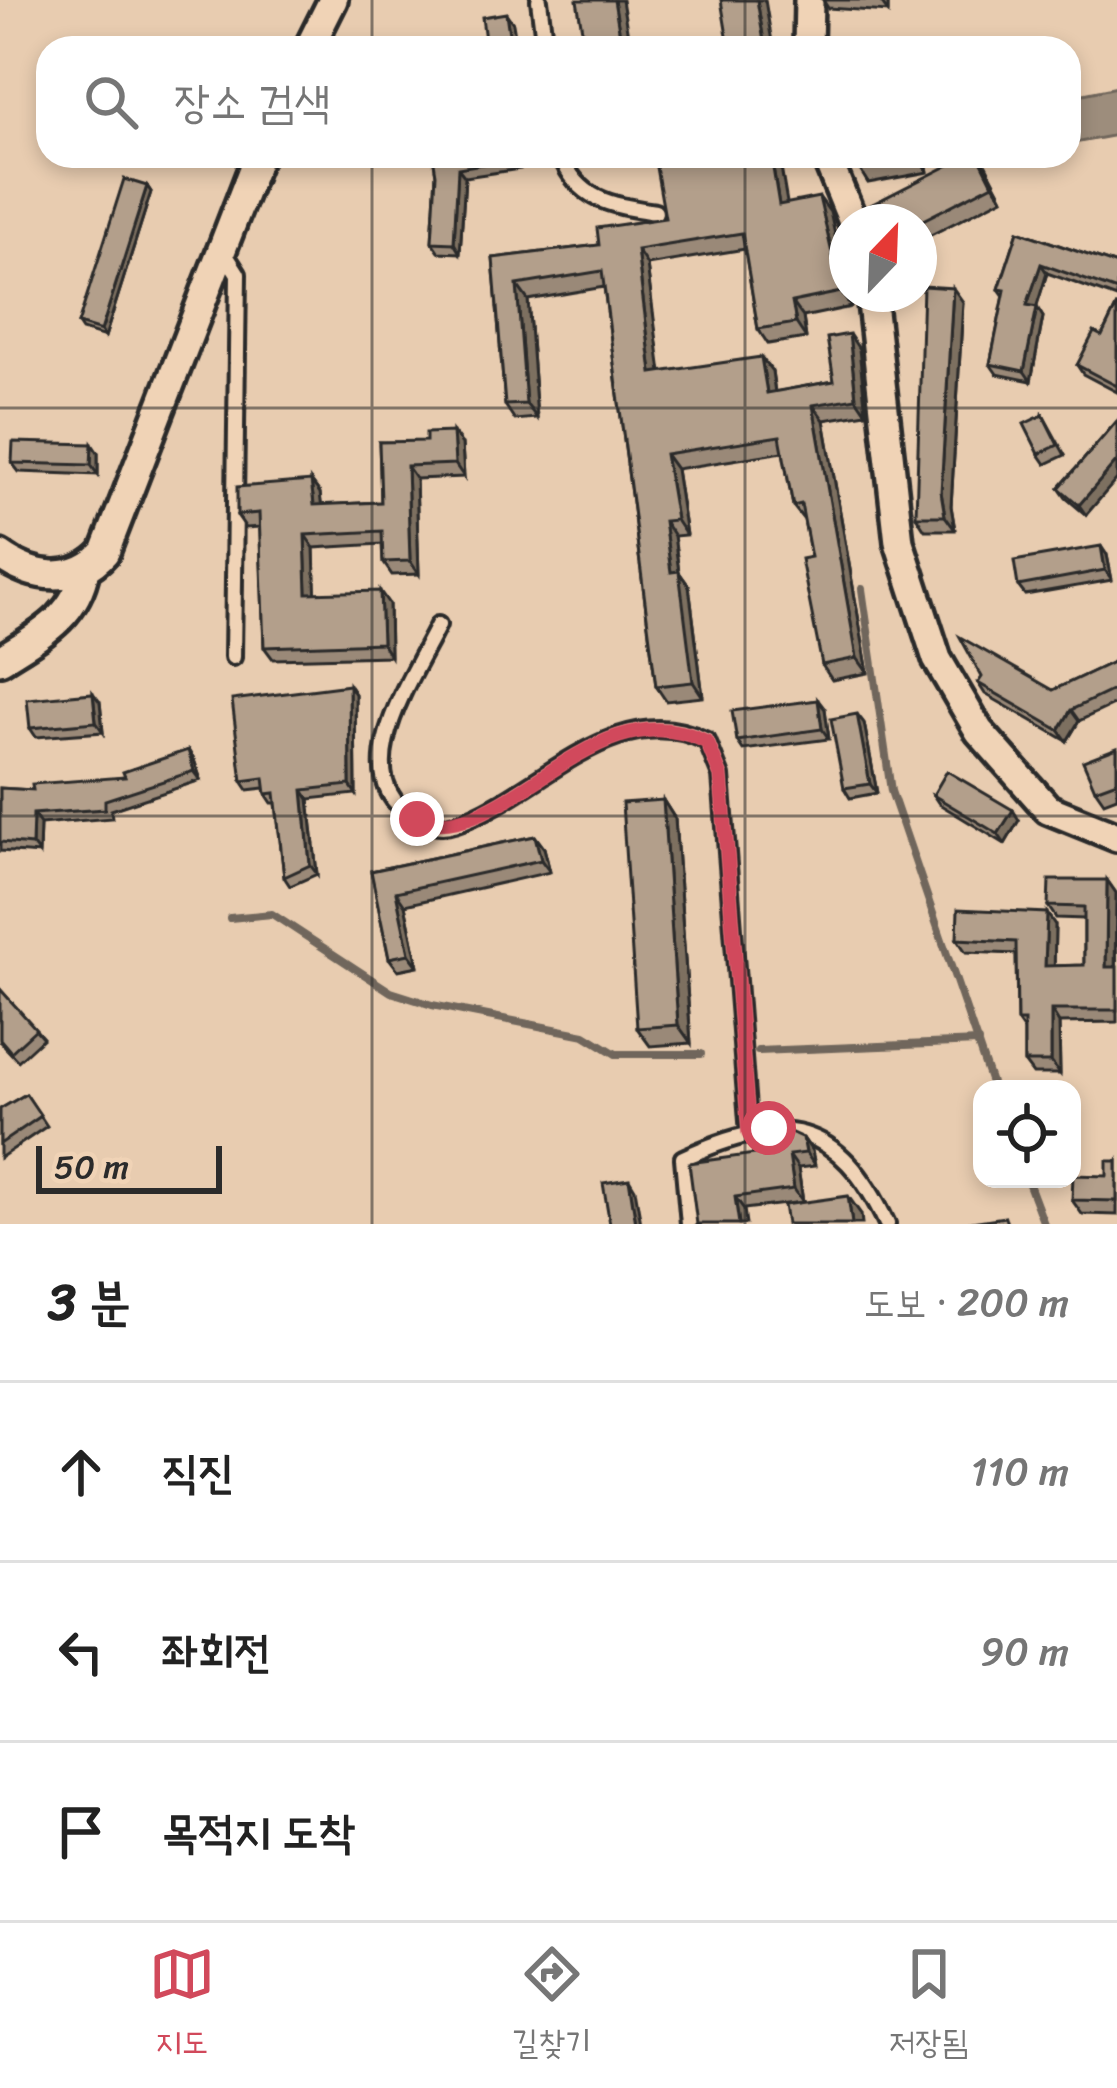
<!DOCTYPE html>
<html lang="ko">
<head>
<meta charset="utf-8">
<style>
	body { margin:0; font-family:Sriracha,"Poor Story",sans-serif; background:#f6f6f6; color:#222 }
	.controls { position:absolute; right:36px; bottom:36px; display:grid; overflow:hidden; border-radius:24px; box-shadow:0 6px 18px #0003 }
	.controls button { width:108px; height:108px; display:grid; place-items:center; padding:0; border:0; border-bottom:3px solid #e0e0e0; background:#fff; color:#222; font:60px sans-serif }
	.compass { position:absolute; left:829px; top:204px; width:108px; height:108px; border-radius:50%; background:#fff; box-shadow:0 6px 18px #0003; rotate:23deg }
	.scale { position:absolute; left:36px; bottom:30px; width:186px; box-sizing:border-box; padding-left:12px; border:6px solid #2b2b2b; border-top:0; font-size:33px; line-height:42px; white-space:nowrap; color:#2b2b2b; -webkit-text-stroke:9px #f0d3b6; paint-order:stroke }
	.stop { position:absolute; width:36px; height:36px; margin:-27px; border:9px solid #d1495b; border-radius:50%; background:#fff }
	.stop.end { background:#d1495b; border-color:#fff; box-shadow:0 3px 12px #0008 }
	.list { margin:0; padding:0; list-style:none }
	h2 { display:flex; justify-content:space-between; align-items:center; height:156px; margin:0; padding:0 48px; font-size:51px }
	h2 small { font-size:39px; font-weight:400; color:#767676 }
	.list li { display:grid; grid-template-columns:78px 1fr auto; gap:36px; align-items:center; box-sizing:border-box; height:180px; padding:0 48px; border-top:3px solid #e0e0e0 }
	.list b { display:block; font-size:45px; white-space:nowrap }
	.list em { font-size:39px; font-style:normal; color:#767676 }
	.icon { flex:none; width:66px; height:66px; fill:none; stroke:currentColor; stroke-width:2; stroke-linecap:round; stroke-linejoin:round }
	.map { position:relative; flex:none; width:1117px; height:1224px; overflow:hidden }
	.search { position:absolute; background:#fff; box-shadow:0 6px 18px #0003; left:36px; right:36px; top:36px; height:132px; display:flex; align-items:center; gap:30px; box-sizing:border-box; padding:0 42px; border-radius:36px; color:#767676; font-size:45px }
	.sheet { height:696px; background:#fff }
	nav { display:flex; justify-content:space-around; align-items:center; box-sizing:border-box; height:168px; border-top:3px solid #e0e0e0; background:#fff; font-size:33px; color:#767676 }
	nav a { display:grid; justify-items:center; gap:6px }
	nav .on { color:#d1495b }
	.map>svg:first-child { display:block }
</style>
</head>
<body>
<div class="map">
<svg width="1117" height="1224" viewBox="0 0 1117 1224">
	<rect width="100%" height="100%" fill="#e8ccb0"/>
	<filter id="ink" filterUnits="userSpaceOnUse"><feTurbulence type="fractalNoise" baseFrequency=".00833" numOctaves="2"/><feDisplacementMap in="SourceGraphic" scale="24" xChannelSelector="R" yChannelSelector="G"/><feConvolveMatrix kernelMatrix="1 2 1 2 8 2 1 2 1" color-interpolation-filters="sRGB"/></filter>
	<g filter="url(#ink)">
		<polygon fill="#9d8d7b" stroke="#6f665b" stroke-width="3" points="1117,87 1117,135 1069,144 1069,97"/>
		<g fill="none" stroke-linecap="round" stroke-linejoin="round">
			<g stroke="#6f665b" stroke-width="8">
				<polyline points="862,589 891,791 993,1089"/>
				<polyline points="230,918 272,914 391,992 432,1005 585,1035 616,1054 701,1054"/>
				<polyline points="758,1051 978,1042"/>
				<polyline points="1027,1179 1044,1224"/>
			</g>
			<defs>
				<g id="lane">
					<polyline points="539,0 545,48"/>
					<path d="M561 156C579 201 611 205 655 212"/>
					<polyline points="222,249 238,274 233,657"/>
					<path d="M438 625C414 675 344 774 411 815 424 824 440 829 454 824 537 798 614 694 707 741L721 776 749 1134"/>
					<path d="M689 1224 683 1158C783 1112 838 1120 887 1224"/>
				</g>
				<g id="street">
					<polyline points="309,48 333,0"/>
					<polyline points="808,48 809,0"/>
					<polyline points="826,156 853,222"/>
					<polyline points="871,294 899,542 937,659 979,731 1048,809 1117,837"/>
					<path d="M0 555C33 579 76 585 105 552L258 156"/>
					<path d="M0 660C39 635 76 618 85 569"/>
				</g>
			</defs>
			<use href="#lane" stroke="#2b2b2b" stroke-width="22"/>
			<use href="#street" stroke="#2b2b2b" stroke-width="36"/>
			<use href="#lane" stroke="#f0d3b6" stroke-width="14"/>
			<use href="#street" stroke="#f0d3b6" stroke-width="27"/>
		</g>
		<g fill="#9a8978" stroke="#2b2b2b" stroke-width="3">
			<polygon points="823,0 888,0 888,12 828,8"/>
			<polygon points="433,156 518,156 520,169 465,177 460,253 439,252 432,242 436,174"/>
			<polygon points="857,156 925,156 928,172 868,183 860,170"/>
			<polygon points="980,156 1003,198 919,241 919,222"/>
			<polygon points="147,186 151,192 105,337 82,330 78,324"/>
			<polygon points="787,204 830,212 851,307 803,317 806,338 768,344 758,329 745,249 647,265 660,372 772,371 775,392 834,381 859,349 866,413 824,420 868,673 832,680 822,665 811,557 804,520 793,506 783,452 676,469 686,535 674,536 679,572 689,586 703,697 666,701 656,686 604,287 528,300 537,418 515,420 505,405 493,258 599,245"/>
			<polygon points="1018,231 1117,265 1117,298 1047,273 1036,307 1043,317 1031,381 997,374 990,364 1004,296 999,289"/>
			<polygon points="963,302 951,506 955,530 925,530 916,516"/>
			<polygon points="1117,305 1117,392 1083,374 1077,365 1102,336"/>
			<polygon points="1043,415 1065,455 1046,464 1039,454"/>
			<polygon points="1117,421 1086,515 1066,498 1059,488"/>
			<polygon points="379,442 462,444 464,477 416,479 419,574 392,575 383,562 382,544 314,548 315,593 389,604 390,656 273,659 264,647 260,527 246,528 237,515 311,481 320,493 321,505 381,502"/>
			<polygon points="98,453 98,475 19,472 12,463"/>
			<polygon points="1107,555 1112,580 1025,595 1018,586"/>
			<polygon points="1117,660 1117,703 1079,721 1067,741 985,694 978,683 1053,690"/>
			<polygon points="349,685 355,694 356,794 309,799 317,874 290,886 284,877 276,803 272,803 266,794 265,788 248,790 242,781"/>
			<polygon points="100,702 103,732 36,737 30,728"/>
			<polygon points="825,709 829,739 743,750 737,741"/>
			<polygon points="864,723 877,793 850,798 844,788"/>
			<polygon points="1117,748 1117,797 1104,802 1095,789"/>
			<polygon points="188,750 194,760 201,780 111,810 112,818 40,824 39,854 0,851 0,788 33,790 125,777"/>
			<polygon points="933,795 1019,820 1005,844 939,804"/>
			<polygon points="663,800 675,819 691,1043 650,1046 637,1028"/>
			<polygon points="535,836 544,848 550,872 405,905 418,966 398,970 389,958 371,871"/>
			<polygon points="1107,880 1116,893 1117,1022 1059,1023 1060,1074 1033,1074 1024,1062 1024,1031 1017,1021 1016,954 966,952 957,939 1055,925 1054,966 1084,965 1084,919 1056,918 1048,906"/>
			<polygon points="0,989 43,1038 18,1061 0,1042"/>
			<polygon points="26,1094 47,1126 0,1158 0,1109"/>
			<polygon points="803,1138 812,1151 815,1166 798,1168 803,1202 744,1209 697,1224 762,1153"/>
			<polygon points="1117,1161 1117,1215 1082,1214 1072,1200 1107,1176"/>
		</g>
		<g fill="#7d6f61" stroke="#2b2b2b" stroke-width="3">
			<polygon points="614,0 622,0 630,48 622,48"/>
			<polygon points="757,0 765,0 773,48 765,48"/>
			<polygon points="881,0 888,0 888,12 881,2"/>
			<polygon points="506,13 513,23 517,48 511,48"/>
			<polygon points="771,156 779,156 790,220 779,205"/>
			<polygon points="919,156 925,156 928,172 920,159"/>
			<polygon points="980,156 986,165 1003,198 993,184"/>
			<polygon points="458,168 465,177 460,253 454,243"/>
			<polygon points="147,186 151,192 105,337 101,331"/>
			<polygon points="819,197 830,212 851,307 841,292"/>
			<polygon points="637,250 647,265 663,388 652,373"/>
			<polygon points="1041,264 1047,273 1034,315 1027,305"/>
			<polygon points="517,285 528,300 537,418 526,404"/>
			<polygon points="953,288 963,302 951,506 955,530 945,516 941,492"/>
			<polygon points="792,302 803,317 806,338 796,323"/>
			<polygon points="1037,307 1043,317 1031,381 1024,371"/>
			<polygon points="849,334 859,349 866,413 856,398"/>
			<polygon points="761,357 772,371 777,408 767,393"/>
			<polygon points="813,405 824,420 868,673 857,658"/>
			<polygon points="453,432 462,444 464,477 455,464"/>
			<polygon points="92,444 98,453 98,475 91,465"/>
			<polygon points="665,454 676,469 686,535 676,520"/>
			<polygon points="1117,461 1117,479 1086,515 1079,505"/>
			<polygon points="407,466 416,479 419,574 410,561"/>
			<polygon points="311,481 320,493 323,518 314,505"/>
			<polygon points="664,521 674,536 679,572 689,586 703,697 693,682 671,572"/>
			<polygon points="305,535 314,548 316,606 307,593"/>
			<polygon points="1101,546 1107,555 1112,580 1105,570"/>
			<polygon points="380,591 389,604 390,656 382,643"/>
			<polygon points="349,685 355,694 356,794 350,785"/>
			<polygon points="93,693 100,702 103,732 96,722"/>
			<polygon points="818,700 825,709 829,739 822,729"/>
			<polygon points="1071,710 1079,721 1067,741 1059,730"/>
			<polygon points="857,714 864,723 877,793 870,784"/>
			<polygon points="188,750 194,760 201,780 194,771"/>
			<polygon points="303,790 309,799 317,874 310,865"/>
			<polygon points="663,800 675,819 691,1043 678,1025"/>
			<polygon points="1013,810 1019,820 1005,844 998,834"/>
			<polygon points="33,814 40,824 39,854 32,845"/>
			<polygon points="535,836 544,848 550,872 541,860"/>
			<polygon points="1107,880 1116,893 1115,979 1106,967"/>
			<polygon points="396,892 405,905 418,966 409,954"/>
			<polygon points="1047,913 1055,925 1054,978 1045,966"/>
			<polygon points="1051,1010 1059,1023 1060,1074 1051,1062"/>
			<polygon points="803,1138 812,1151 815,1166 806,1153"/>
			<polygon points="789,1155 798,1168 803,1202 794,1189"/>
			<polygon points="629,1179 635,1189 641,1224 636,1224"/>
			<polygon points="848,1196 861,1214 862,1224 852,1224"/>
			<polygon points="735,1197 744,1209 746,1224 739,1224"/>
		</g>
		<g fill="#b39f8b" stroke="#2b2b2b" stroke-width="3">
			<polygon points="577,0 614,0 622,48 585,48"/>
			<polygon points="721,0 757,0 765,48 729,48"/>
			<polygon points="506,13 511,48 486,48 482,17"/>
			<polygon points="433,156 513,156 513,159 458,168 454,243 432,242 436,174"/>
			<polygon points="654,156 771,156 779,205 819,197 841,292 792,302 796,323 758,329 742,233 637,250 652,373 761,357 767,393 834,381 827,338 849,334 856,398 813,405 857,658 822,665 801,559 811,557 801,504 793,506 780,436 665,454 676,520 664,521 671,572 679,571 693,682 656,686 602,271 517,285 526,404 505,405 493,258 599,245 597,228 665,218"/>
			<polygon points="857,156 919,156 920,159 860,170"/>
			<polygon points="967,156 979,156 993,184 919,222 867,222 861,210"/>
			<polygon points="124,179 147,186 101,331 78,324"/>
			<polygon points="1018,231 1117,265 1117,291 1041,264 1027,305 1037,307 1024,371 990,364 1005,290 999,289"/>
			<polygon points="923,286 953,288 941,492 945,516 916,516"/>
			<polygon points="1117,305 1117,386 1077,365 1094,332 1102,336"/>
			<polygon points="1043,415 1058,445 1039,454 1024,424"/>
			<polygon points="1117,421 1117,461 1079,505 1059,488"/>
			<polygon points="453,432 455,464 407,466 410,561 383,562 382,531 305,535 307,593 380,591 382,643 264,647 259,513 237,515 237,487 311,481 314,505 381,502 379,442 426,441 426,433"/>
			<polygon points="13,442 92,444 91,465 12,463"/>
			<polygon points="1101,546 1105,570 1018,586 1014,561"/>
			<polygon points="960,637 1053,690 1117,660 1117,688 1071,710 1059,730 978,683 982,677"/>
			<polygon points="349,685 350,785 303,790 310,865 284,877 275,793 266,794 264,778 242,781 232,700"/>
			<polygon points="93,693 96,722 30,728 27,699"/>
			<polygon points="818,700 822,729 737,741 732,711"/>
			<polygon points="857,714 870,784 844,788 831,719"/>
			<polygon points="1117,748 1117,781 1095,789 1083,761"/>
			<polygon points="188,750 194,771 105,800 105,809 33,814 32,845 0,842 0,788 33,790 32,784 125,777 123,772"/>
			<polygon points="947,771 1013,810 998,834 933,795"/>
			<polygon points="663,800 678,1025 637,1028 622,803"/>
			<polygon points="535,836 541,860 396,892 409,954 389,958 371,871"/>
			<polygon points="1049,880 1107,880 1106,967 1117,967 1117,1010 1051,1010 1051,1062 1024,1062 1024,1021 1017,1021 1016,942 957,939 958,909 1047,913 1045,966 1084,965 1084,907 1048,906"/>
			<polygon points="0,989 36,1029 11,1052 0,1039"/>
			<polygon points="26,1094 41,1116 0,1144 0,1109"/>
			<polygon points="790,1132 803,1138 806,1153 789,1155 794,1189 735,1197 739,1224 697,1224 689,1163 762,1153 760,1136"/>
			<polygon points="1107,1161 1117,1161 1117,1201 1072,1200 1073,1175 1107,1176"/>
			<polygon points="629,1179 636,1224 610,1224 603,1183"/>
			<polygon points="848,1196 852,1224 787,1224 784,1205"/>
			<polygon points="1005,1217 1007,1224 958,1224"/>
		</g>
	</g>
	<g fill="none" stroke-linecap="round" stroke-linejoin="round" filter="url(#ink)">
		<path stroke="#d1495b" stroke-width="15" d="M417 819C504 850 594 684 707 742L721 776 749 1134 769 1128"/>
	</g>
	<path fill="none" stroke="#2b2b2b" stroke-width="3" stroke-opacity="0.55" d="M372 0V48M745 0V48M372 156V1224M745 156V1224M0 408H1117M0 816H1117"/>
</svg>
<div class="controls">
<button><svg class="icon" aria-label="locate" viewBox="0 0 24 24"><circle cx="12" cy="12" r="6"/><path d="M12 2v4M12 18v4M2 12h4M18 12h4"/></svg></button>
</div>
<svg class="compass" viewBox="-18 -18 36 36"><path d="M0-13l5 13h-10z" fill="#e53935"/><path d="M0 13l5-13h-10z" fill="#767676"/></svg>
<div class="scale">50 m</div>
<div class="stop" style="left:769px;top:1128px"></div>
<div class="stop end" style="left:417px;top:819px"></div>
<div class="search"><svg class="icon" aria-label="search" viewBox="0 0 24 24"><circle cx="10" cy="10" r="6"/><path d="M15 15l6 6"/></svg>장소 검색</div>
</div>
<section class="sheet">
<h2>3 분<small>도보 · 200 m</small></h2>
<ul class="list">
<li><svg class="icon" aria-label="ahead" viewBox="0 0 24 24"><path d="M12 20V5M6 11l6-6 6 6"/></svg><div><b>직진</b></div><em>110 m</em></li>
<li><svg class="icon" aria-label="left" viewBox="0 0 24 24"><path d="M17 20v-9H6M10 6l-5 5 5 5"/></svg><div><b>좌회전</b></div><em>90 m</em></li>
<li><svg class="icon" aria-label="arrive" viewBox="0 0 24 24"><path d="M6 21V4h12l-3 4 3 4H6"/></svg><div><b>목적지 도착</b></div></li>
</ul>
</section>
<nav>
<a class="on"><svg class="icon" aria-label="map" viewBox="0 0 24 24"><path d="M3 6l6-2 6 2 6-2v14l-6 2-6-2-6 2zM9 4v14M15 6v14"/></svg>지도</a>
<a><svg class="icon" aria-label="directions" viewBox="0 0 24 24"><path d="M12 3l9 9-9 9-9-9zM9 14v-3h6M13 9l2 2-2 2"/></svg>길찾기</a>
<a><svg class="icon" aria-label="saved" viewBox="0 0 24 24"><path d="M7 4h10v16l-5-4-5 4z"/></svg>저장됨</a>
</nav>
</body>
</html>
